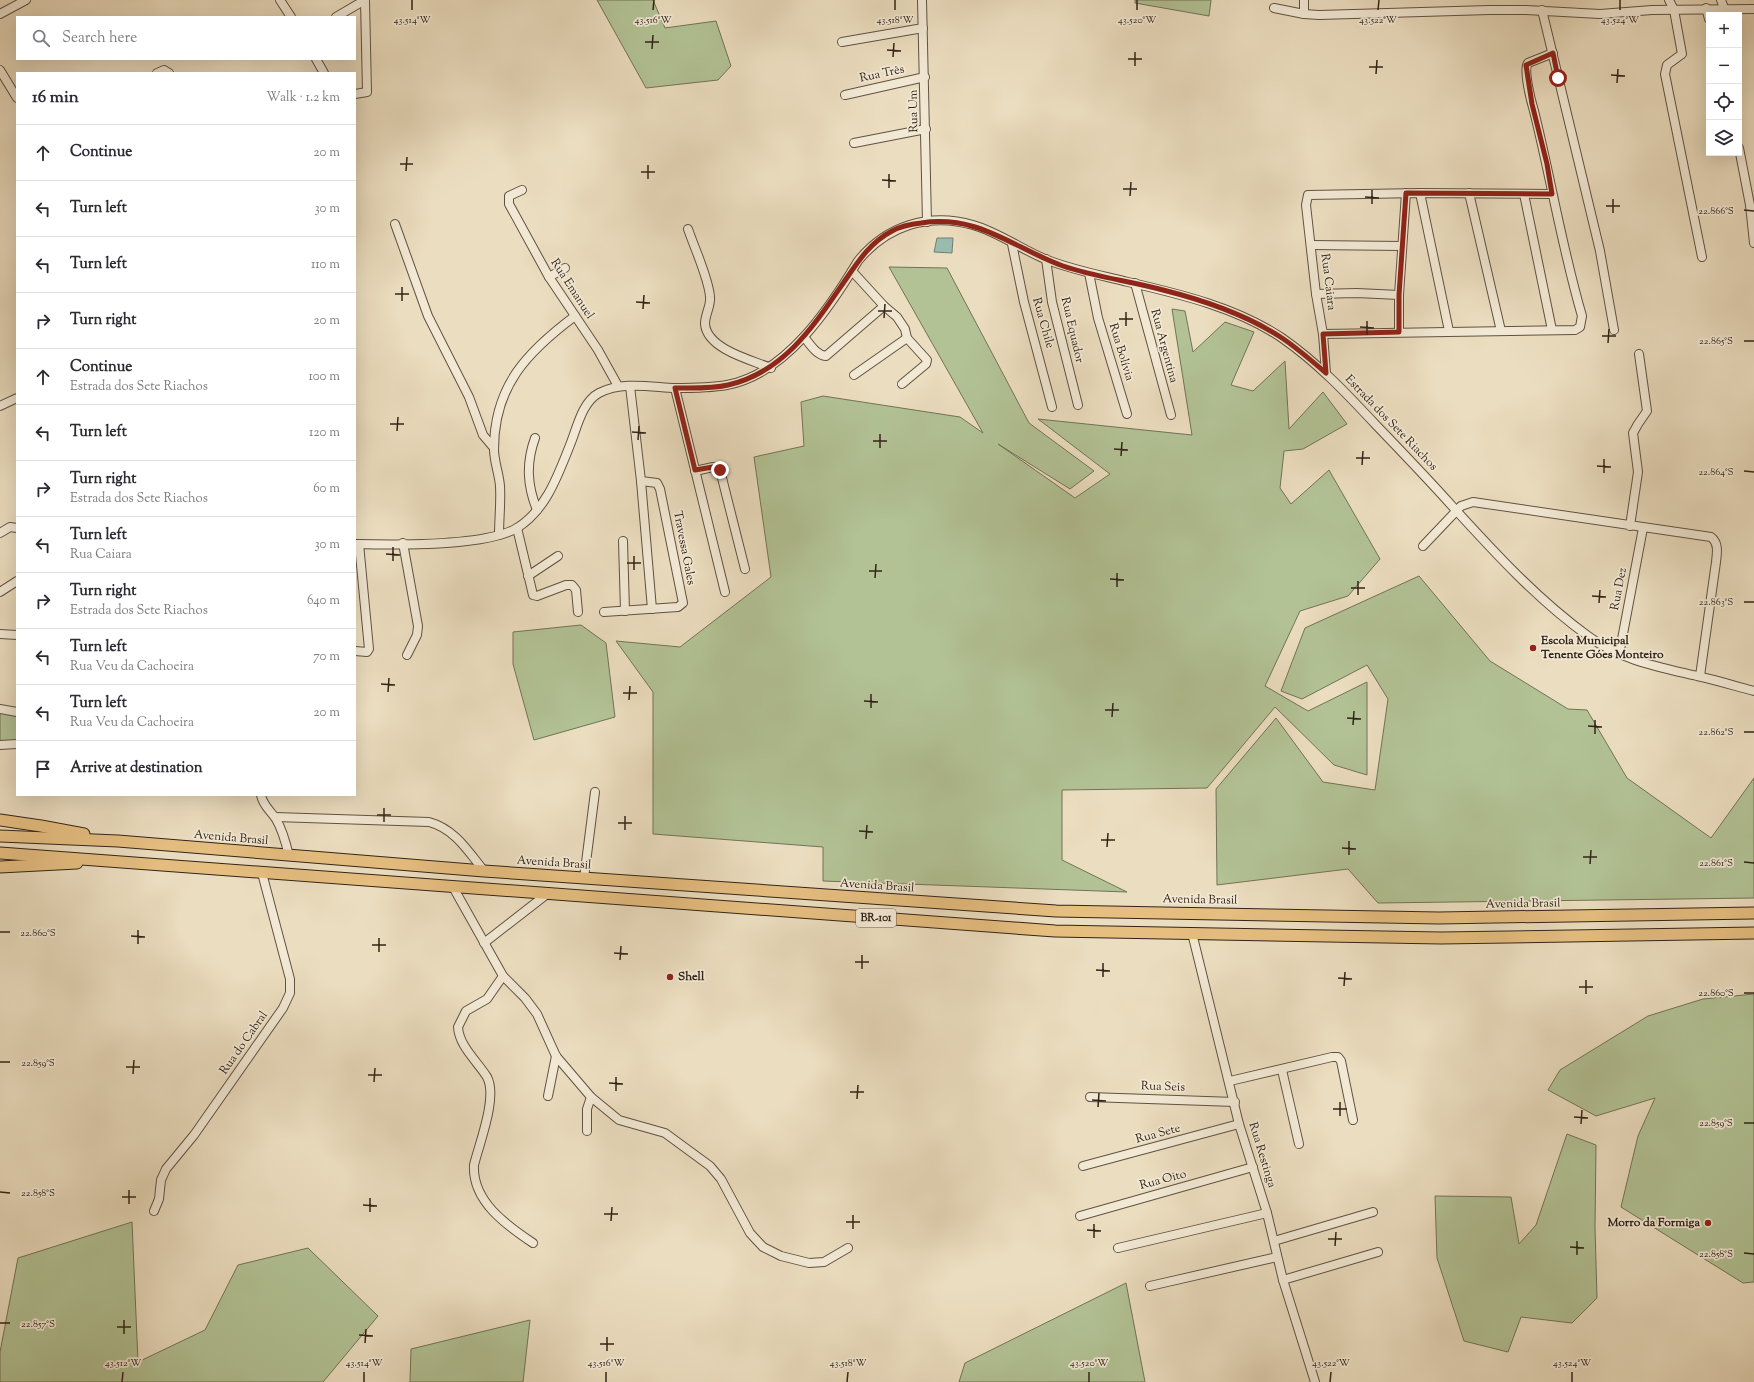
<!DOCTYPE html>
<html lang="en">
<head>
<meta charset="utf-8">
<style>
	body { margin:0; font-family:"Sorts Mill Goudy",serif; background:#f2f2f3; color:#2b2b33 }
	.controls { position:absolute; right:12px; top:12px; display:grid; overflow:hidden; border-radius:0px; box-shadow:0 4px 16px #0002 }
	.controls button { width:36px; height:36px; display:grid; place-items:center; padding:0; border:0; border-bottom:1px solid #e1e1e2; background:#fff; color:#2b2b33; font:20px sans-serif }
	.stop { position:absolute; width:12px; height:12px; margin:-9px; border:3px solid #8f2418; border-radius:50%; background:#fff }
	.stop.end { background:#8f2418; border-color:#fff; box-shadow:0 1px 4px #0008 }
	.list { margin:0; padding:0; list-style:none }
	h2 { display:flex; justify-content:space-between; align-items:center; height:52px; margin:0; padding:0 16px; font-size:17px }
	h2 small { font-size:13px; font-weight:400; color:#7c7c81 }
	.list li { display:grid; grid-template-columns:26px 1fr auto; gap:12px; align-items:center; box-sizing:border-box; height:56px; padding:0 16px; border-top:1px solid #e1e1e2 }
	.list b { display:block; font-size:15px; white-space:nowrap }
	.list p { margin:0; font-size:13px; white-space:nowrap; color:#7c7c81 }
	.list em { font-size:13px; font-style:normal; color:#7c7c81 }
	.icon { flex:none; width:22px; height:22px; fill:none; stroke:currentColor; stroke-width:2; stroke-linecap:round; stroke-linejoin:round }
	.map { position:relative; flex:none; width:1754px; height:1382px; overflow:hidden }
	.search { position:absolute; background:#fff; box-shadow:0 4px 16px #0002; left:16px; top:16px; width:340px; height:44px; display:flex; align-items:center; gap:10px; box-sizing:border-box; padding:0 14px; border-radius:0px; color:#7c7c81; font-size:15px }
	.panel { position:absolute; background:#fff; box-shadow:0 4px 16px #0002; left:16px; top:72px; width:340px; height:724px; border-radius:0px }
	.map>svg:first-child { display:block }
</style>
</head>
<body>
<div class="map">
<svg width="1754" height="1382" viewBox="0 0 1754 1382">
	<rect width="100%" height="100%" fill="#ebddbf"/>
	<filter id="stains"><feTurbulence type="fractalNoise" baseFrequency=".005" numOctaves="4"/><feColorMatrix values="0 0 0 0 .2 0 0 0 0 .09 0 0 0 0 .02 0 0 0 .5 -.17"/></filter>
	<radialGradient id="worn" r=".72"><stop offset=".6" stop-color="#630" stop-opacity="0"/><stop offset="1" stop-color="#630" stop-opacity=".3"/></radialGradient>
	<g fill="#b2c295" stroke="#727356">
		<polygon points="597,0 653,0 665,28 716,21 731,66 718,80 646,88"/>
		<polygon points="1135,0 1211,0 1209,16 1135,3"/>
		<polygon points="889,267 947,268 1029,423 1094,471 1070,489 998,444 1075,498 1110,474 1038,419 1192,435 1172,309 1185,311 1193,352 1225,322 1254,332 1231,385 1253,391 1285,361 1289,429 1323,392 1347,424 1303,449 1284,451 1280,488 1291,504 1329,470 1380,559 1348,596 1300,611 1265,686 1308,711 1367,682 1367,775 1334,765 1275,707 1207,788 1062,790 1062,860 1127,892 823,881 823,847 653,834 653,692 616,641 680,647 771,577 754,457 804,446 801,402 823,396 960,417 983,433"/>
		<polygon points="1419,576 1490,661 1568,709 1587,710 1627,778 1711,838 1754,778 1754,898 1378,903 1348,869 1217,885 1216,789 1276,718 1323,782 1375,790 1388,699 1367,665 1302,699 1281,691 1305,628"/>
		<polygon points="581,625 606,643 615,717 534,740 513,664 513,632"/>
		<polygon points="0,712 17,715 17,741 0,742"/>
		<polygon points="1754,994 1754,1282 1743,1283 1621,1207 1638,1136 1655,1098 1596,1116 1548,1090 1560,1070 1648,1016 1703,999"/>
		<polygon points="1567,1134 1596,1145 1595,1227 1597,1298 1572,1323 1521,1317 1508,1352 1464,1341 1437,1258 1435,1196 1511,1197 1519,1244 1536,1225"/>
		<polygon points="132,1222 138,1362 205,1330 238,1265 308,1248 378,1316 323,1382 0,1382 0,1352 18,1258"/>
		<polygon points="1126,1283 1145,1382 959,1382 965,1363"/>
		<polygon points="530,1320 523,1382 410,1382 411,1349"/>
	</g>
	<polygon fill="#99bcaf" stroke="#707f73" points="937,238 953,238 952,253 934,252"/>
	<g fill="none" stroke-linecap="round" stroke-linejoin="round">
		<defs>
			<g id="minor">
				<polyline points="280,0 291,17"/>
				<polyline points="922,0 927,222"/>
				<polyline points="1669,0 1674,10 1682,54 1667,65 1665,74 1702,257"/>
				<polyline points="1721,0 1724,8"/>
				<polyline points="1274,8 1304,14 1319,15 1490,10 1526,10 1600,14 1652,10 1754,9"/>
				<polyline points="1706,8 1709,19"/>
				<polyline points="1542,10 1600,251 1614,330"/>
				<polyline points="0,14 26,0"/>
				<polyline points="1304,14 1304,0"/>
				<polyline points="336,17 365,0"/>
				<polyline points="842,42 923,28"/>
				<polyline points="316,59 324,73"/>
				<polyline points="0,70 17,98"/>
				<polyline points="157,73 164,70 169,73"/>
				<polyline points="355,94 367,92 365,0"/>
				<polyline points="845,95 925,77"/>
				<polyline points="854,143 926,129"/>
				<polyline points="1739,148 1750,205 1754,243"/>
				<polyline points="522,190 509,196 509,204 549,277 598,350 618,386"/>
				<polyline points="1420,193 1449,331"/>
				<polyline points="1469,193 1501,331"/>
				<polyline points="1524,194 1552,330"/>
				<polyline points="395,224 428,316 469,397 483,435 494,448"/>
				<path d="M688 229C694 247 709 279 710 297 711 306 705 314 705 324 707 349 751 360 771 368"/>
				<polyline points="1012,244 1024,302 1052,407"/>
				<polyline points="1311,245 1402,246"/>
				<polyline points="1046,259 1052,302 1078,405"/>
				<polyline points="852,271 884,306 897,317 905,329 907,338 927,360 926,364 902,384"/>
				<polyline points="1089,273 1098,318 1127,414"/>
				<polyline points="549,277 565,268"/>
				<polyline points="1135,283 1171,415"/>
				<polyline points="1316,294 1357,293 1399,295"/>
				<polyline points="1399,332 1399,295 1406,193"/>
				<path d="M1323 334 1575 330 1580 327 1582 316C1562 248 1551 179 1534 111 1531 101 1523 70 1528 63L1553 53"/>
				<path d="M804 337C810 344 816 355 826 356L884 306"/>
				<polyline points="1326,373 1323,334 1316,294 1306,205 1308,195 1420,193 1551,194"/>
				<polyline points="854,375 907,338"/>
				<polyline points="630,386 641,481 652,609"/>
				<polyline points="675,388 725,592"/>
				<polyline points="0,406 17,398"/>
				<path d="M535 438C526 463 527 485 537 510"/>
				<polyline points="695,471 713,467 720,470 745,569"/>
				<polyline points="1630,526 1638,472 1633,433 1638,424 1647,411 1639,354"/>
				<polyline points="517,528 533,595 537,596 566,585 572,585 576,590 578,612"/>
				<polyline points="0,533 10,527 17,528"/>
				<path d="M499 535C499 519 501 502 500 486 499 473 494 462 494 449 494 386 527 352 575 316"/>
				<polyline points="623,541 625,611"/>
				<polyline points="403,543 418,626 417,635 407,655"/>
				<path d="M355 544C394 545 485 547 517 528 546 510 558 475 570 445 577 428 582 402 599 393 622 381 651 387 675 388 692 388 710 388 727 385 786 374 829 309 858 261 886 226 929 212 973 225 998 232 1021 249 1045 259 1072 270 1100 275 1128 282 1180 294 1238 308 1282 338 1318 363 1347 394 1376 425 1402 452 1428 479 1453 507 1495 553 1537 599 1588 636 1620 660 1659 667 1697 676 1716 680 1735 686 1754 691"/>
				<path d="M1423 546 1461 506 1473 502 1711 537C1719 543 1717 553 1716 562L1700 676"/>
				<polyline points="528,576 558,556"/>
				<polyline points="0,592 17,581"/>
				<polyline points="604,612 678,607 683,603 660,489 657,483 641,481"/>
				<polyline points="0,634 17,635"/>
				<polyline points="355,651 367,652 369,649 359,544"/>
				<polyline points="1619,655 1643,528"/>
				<polyline points="0,709 17,712"/>
				<polyline points="0,745 17,744"/>
				<path d="M261 795C263 806 271 811 276 819 283 831 286 843 289 856"/>
				<path d="M275 817 429 822C455 829 468 851 484 871"/>
				<polyline points="584,878 595,792"/>
				<polyline points="453,887 503,976 525,998 537,1014 556,1056 591,1097 619,1120 665,1133 710,1166 721,1179 750,1233 763,1247 781,1256 809,1263 824,1262 848,1248"/>
				<polyline points="1192,933 1239,1124 1267,1213 1283,1280 1315,1382"/>
				<polyline points="484,943 547,894"/>
				<path d="M503 976 487 999 466 1011 458 1027C459 1046 477 1061 487 1077 498 1097 479 1144 474 1165 472 1201 506 1225 533 1243"/>
				<polyline points="1282,1070 1299,1144"/>
				<polyline points="1230,1081 1332,1057 1338,1057 1341,1061 1353,1120"/>
				<polyline points="548,1096 556,1056"/>
				<polyline points="1090,1097 1235,1102"/>
				<polyline points="587,1131 587,1109 591,1097"/>
				<polyline points="1083,1166 1239,1124"/>
				<polyline points="154,1211 159,1199 161,1180 166,1169 194,1135 283,1008 290,993 290,979 262,873"/>
				<polyline points="1080,1216 1253,1167"/>
				<polyline points="1274,1241 1373,1212"/>
				<polyline points="1118,1248 1267,1213"/>
				<polyline points="1283,1280 1378,1252"/>
				<polyline points="1150,1286 1277,1257"/>
			</g>
			<g id="highway">
				<polyline points="0,820 41,826 84,834"/>
				<polyline points="0,836 118,841 484,871 1056,911 1439,918 1754,913"/>
				<polyline points="0,853 1055,931 1441,938 1754,933"/>
				<polyline points="0,867 77,863"/>
			</g>
		</defs>
		<use href="#minor" stroke="#605242" stroke-width="10"/>
		<use href="#highway" stroke="#322418" stroke-width="13"/>
		<use href="#minor" stroke="#f2e9d5" stroke-width="8"/>
		<use href="#highway" stroke="#e6be80" stroke-width="11"/>
	</g>
	<g fill="none" stroke-linecap="round" stroke-linejoin="round">
		<path stroke="#8f2418" stroke-width="5" d="M720 470 713 467 695 470 675 388C692 388 711 389 728 385 785 372 815 324 846 279 859 260 871 242 892 231 901 226 912 224 921 223 978 214 1013 248 1063 266 1095 277 1130 281 1163 290 1203 300 1247 315 1282 338 1297 348 1312 361 1326 373L1323 334 1399 332V295L1406 193 1552 194 1547 164 1532 104 1526 65 1553 53 1558 78"/>
	</g>
	<path fill="none" stroke="#322418" stroke-width="1.5" d="M412 10V0M653 10 654 0M895 10V0M1137 10V0M1378 10 1379 0M1620 10V0M645 42H659M652 49 653 35M887 50 901 51M893 57 894 43M1128 59H1142M1135 66V52M1369 67H1383M1376 74 1377 60M1611 75 1625 76M1617 83 1618 69M400 164H413M406 171 407 157M641 172H655M648 179V165M882 180 896 181M889 188V174M1123 189H1137M1130 196 1131 182M1365 197 1379 198M1372 204V190M1606 206H1620M1744 210 1754 211M1613 213V199M395 294H409M402 301V287M636 302 650 303M643 309 644 295M878 311H892M884 318 885 304M1119 319H1133M1126 326V312M1360 327 1374 328M1367 335V321M1602 336H1616M1744 341H1754M1608 343 1609 329M390 424H404M397 431 398 417M632 432 646 433M638 440 639 426M873 441H887M880 448V434M1114 449 1128 450M1121 456 1122 442M1356 458H1370M1362 465 1363 451M1597 466 1611 467M1744 471 1754 472M1604 473V459M386 554 400 555M393 561V547M627 563H641M634 570V556M869 571H882M875 578 876 564M1110 579 1124 580M1117 587V573M1351 588H1365M1358 595V581M1592 596 1606 597M1744 602H1754M1599 603 1600 590M381 684 395 685M388 692 389 678M623 693H637M629 700 630 686M864 701 878 702M871 708V694M1105 710H1119M1112 717 1113 703M1347 718 1361 719M1353 725 1354 711M1588 726 1602 727M1744 732H1754M1595 734V720M377 815H391M384 822V808M618 823H632M625 830V816M859 831 873 832M866 839 867 825M1101 840H1115M1107 847 1108 833M1342 848 1356 849M1349 855V841M1583 857H1597M1744 862 1754 863M1590 864 1591 850M0 932H10M131 936 145 937M138 944V930M372 945H386M379 952V938M614 953 628 954M620 960 621 946M855 962H869M862 969V955M1096 970 1110 971M1103 977V963M1338 978 1352 979M1344 986 1345 972M1579 987H1593M1744 993H1754M1586 994V980M0 1062H10M126 1067H140M133 1074 134 1060M368 1075H382M374 1082 375 1068M609 1083 623 1084M616 1091V1077M850 1092H864M857 1099 858 1085M1092 1100 1106 1101M1098 1107 1099 1093M1333 1109H1347M1340 1116V1102M1574 1117 1588 1118M1744 1123H1754M1581 1124 1582 1110M0 1192 10 1193M122 1197H136M129 1204V1190M363 1205 377 1206M370 1212V1198M604 1214H618M611 1221 612 1207M846 1222H860M853 1229V1215M1087 1230 1101 1231M1094 1238V1224M1328 1239H1342M1335 1246 1336 1232M1570 1247 1584 1248M1744 1253 1754 1254M1577 1255V1241M0 1323H10M117 1327H131M124 1334V1320M359 1335 373 1336M365 1343 366 1329M600 1344H614M607 1351V1337M122 1382 123 1372M364 1382V1372M606 1382V1372M847 1382 848 1372M1089 1382V1372M1330 1382 1331 1372M1572 1382V1372"/>
	<g fill="#8f2418" stroke="#f2e9d5" stroke-width="1.5">
		<circle cx="1533" cy="648" r="4"/>
		<circle cx="670" cy="977" r="4"/>
		<circle cx="1708" cy="1223" r="4"/>
	</g>
	<g text-anchor="middle" dominant-baseline="central" stroke-width="3.5" stroke-linejoin="round" paint-order="stroke">
		<rect fill="#f2e9d5" stroke="#6c5f51" stroke-width="1" x="856" y="909" width="40" height="18" rx="3"/>
		<g font-size="11" font-weight="bold" fill="#322418">
			<text x="876" y="918">BR-101</text>
		</g>
		<g font-size="12" fill="#322418" stroke="#f2e9d5">
			<text transform="translate(882 74) rotate(-12)">Rua Três</text>
			<text transform="translate(914 111) rotate(-91)">Rua Um</text>
			<text transform="translate(1328 282) rotate(83)">Rua Caiara</text>
			<text transform="translate(572 289) rotate(57)">Rua Emanuel</text>
			<text transform="translate(1043 323) rotate(74)">Rua Chile</text>
			<text transform="translate(1072 330) rotate(77)">Rua Equador</text>
			<text transform="translate(1164 346) rotate(75)">Rua Argentina</text>
			<text transform="translate(1121 352) rotate(73)">Rua Bolívia</text>
			<text transform="translate(1391 423) rotate(46)">Estrada dos Sete Riachos</text>
			<text transform="translate(684 548) rotate(79)">Travessa Gales</text>
			<text transform="translate(1619 589) rotate(-79)">Rua Dez</text>
			<text transform="translate(231 838) rotate(5)">Avenida Brasil</text>
			<text transform="translate(554 863) rotate(4)">Avenida Brasil</text>
			<text transform="translate(877 886) rotate(4)">Avenida Brasil</text>
			<text transform="translate(1200 900) rotate(1)">Avenida Brasil</text>
			<text transform="translate(1523 904) rotate(-1)">Avenida Brasil</text>
			<text transform="translate(244 1043) rotate(-55)">Rua do Cabral</text>
			<text transform="translate(1163 1087) rotate(2)">Rua Seis</text>
			<text transform="translate(1158 1134) rotate(-15)">Rua Sete</text>
			<text transform="translate(1262 1155) rotate(73)">Rua Restinga</text>
			<text transform="translate(1163 1180) rotate(-15)">Rua Oito</text>
		</g>
		<g font-size="12" font-weight="bold" fill="#322418" stroke="#f2e9d5" text-anchor="start">
			<text x="1541" y="641">Escola Municipal<tspan x="1541" dy="14">Tenente Góes Monteiro</tspan></text>
			<text x="678" y="977">Shell</text>
			<text x="1700" y="1223" text-anchor="end">Morro da Formiga</text>
		</g>
	</g>
	<g font-size="10" text-anchor="middle" fill="#322418" stroke="#f2e9d5" stroke-width="3.5" stroke-linejoin="round" paint-order="stroke">
		<text x="412" y="23">43.514°W</text>
		<text x="653" y="23">43.516°W</text>
		<text x="895" y="23">43.518°W</text>
		<text x="1137" y="23">43.520°W</text>
		<text x="1378" y="23">43.522°W</text>
		<text x="1620" y="23">43.524°W</text>
		<text x="1716" y="214">22.866°S</text>
		<text x="1716" y="344">22.865°S</text>
		<text x="1716" y="475">22.864°S</text>
		<text x="1716" y="605">22.863°S</text>
		<text x="1716" y="735">22.862°S</text>
		<text x="1716" y="866">22.861°S</text>
		<text x="38" y="936">22.860°S</text>
		<text x="1716" y="996">22.860°S</text>
		<text x="38" y="1066">22.859°S</text>
		<text x="1716" y="1126">22.859°S</text>
		<text x="38" y="1196">22.858°S</text>
		<text x="1716" y="1257">22.858°S</text>
		<text x="38" y="1327">22.857°S</text>
		<text x="123" y="1366">43.512°W</text>
		<text x="364" y="1366">43.514°W</text>
		<text x="606" y="1366">43.516°W</text>
		<text x="848" y="1366">43.518°W</text>
		<text x="1089" y="1366">43.520°W</text>
		<text x="1331" y="1366">43.522°W</text>
		<text x="1572" y="1366">43.524°W</text>
	</g>
	<rect width="100%" height="100%" filter="url(#stains)"/>
	<rect width="100%" height="100%" fill="url(#worn)"/>
</svg>
<div class="controls">
<button>+</button>
<button>−</button>
<button><svg class="icon" aria-label="locate" viewBox="0 0 24 24"><circle cx="12" cy="12" r="6"/><path d="M12 2v4M12 18v4M2 12h4M18 12h4"/></svg></button>
<button><svg class="icon" aria-label="layers" viewBox="0 0 24 24"><path d="M12 4l9 5-9 5-9-5zM3 14l9 5 9-5"/></svg></button>
</div>
<div class="stop" style="left:1558px;top:78px"></div>
<div class="stop end" style="left:720px;top:470px"></div>
<div class="search"><svg class="icon" aria-label="search" viewBox="0 0 24 24"><circle cx="10" cy="10" r="6"/><path d="M15 15l6 6"/></svg>Search here</div>
<section class="panel">
<h2>16 min<small>Walk · 1.2 km</small></h2>
<ul class="list">
<li><svg class="icon" aria-label="ahead" viewBox="0 0 24 24"><path d="M12 20V5M6 11l6-6 6 6"/></svg><div><b>Continue</b></div><em>20 m</em></li>
<li><svg class="icon" aria-label="left" viewBox="0 0 24 24"><path d="M17 20v-9H6M10 6l-5 5 5 5"/></svg><div><b>Turn left</b></div><em>30 m</em></li>
<li><svg class="icon" aria-label="left" viewBox="0 0 24 24"><path d="M17 20v-9H6M10 6l-5 5 5 5"/></svg><div><b>Turn left</b></div><em>110 m</em></li>
<li><svg class="icon" aria-label="right" viewBox="0 0 24 24"><path d="M7 20v-9h11M14 6l5 5-5 5"/></svg><div><b>Turn right</b></div><em>20 m</em></li>
<li><svg class="icon" aria-label="ahead" viewBox="0 0 24 24"><path d="M12 20V5M6 11l6-6 6 6"/></svg><div><b>Continue</b><p>Estrada dos Sete Riachos</p></div><em>100 m</em></li>
<li><svg class="icon" aria-label="left" viewBox="0 0 24 24"><path d="M17 20v-9H6M10 6l-5 5 5 5"/></svg><div><b>Turn left</b></div><em>120 m</em></li>
<li><svg class="icon" aria-label="right" viewBox="0 0 24 24"><path d="M7 20v-9h11M14 6l5 5-5 5"/></svg><div><b>Turn right</b><p>Estrada dos Sete Riachos</p></div><em>60 m</em></li>
<li><svg class="icon" aria-label="left" viewBox="0 0 24 24"><path d="M17 20v-9H6M10 6l-5 5 5 5"/></svg><div><b>Turn left</b><p>Rua Caiara</p></div><em>30 m</em></li>
<li><svg class="icon" aria-label="right" viewBox="0 0 24 24"><path d="M7 20v-9h11M14 6l5 5-5 5"/></svg><div><b>Turn right</b><p>Estrada dos Sete Riachos</p></div><em>640 m</em></li>
<li><svg class="icon" aria-label="left" viewBox="0 0 24 24"><path d="M17 20v-9H6M10 6l-5 5 5 5"/></svg><div><b>Turn left</b><p>Rua Veu da Cachoeira</p></div><em>70 m</em></li>
<li><svg class="icon" aria-label="left" viewBox="0 0 24 24"><path d="M17 20v-9H6M10 6l-5 5 5 5"/></svg><div><b>Turn left</b><p>Rua Veu da Cachoeira</p></div><em>20 m</em></li>
<li><svg class="icon" aria-label="arrive" viewBox="0 0 24 24"><path d="M6 21V4h12l-3 4 3 4H6"/></svg><div><b>Arrive at destination</b></div></li>
</ul>
</section>
</div>
</body>
</html>
